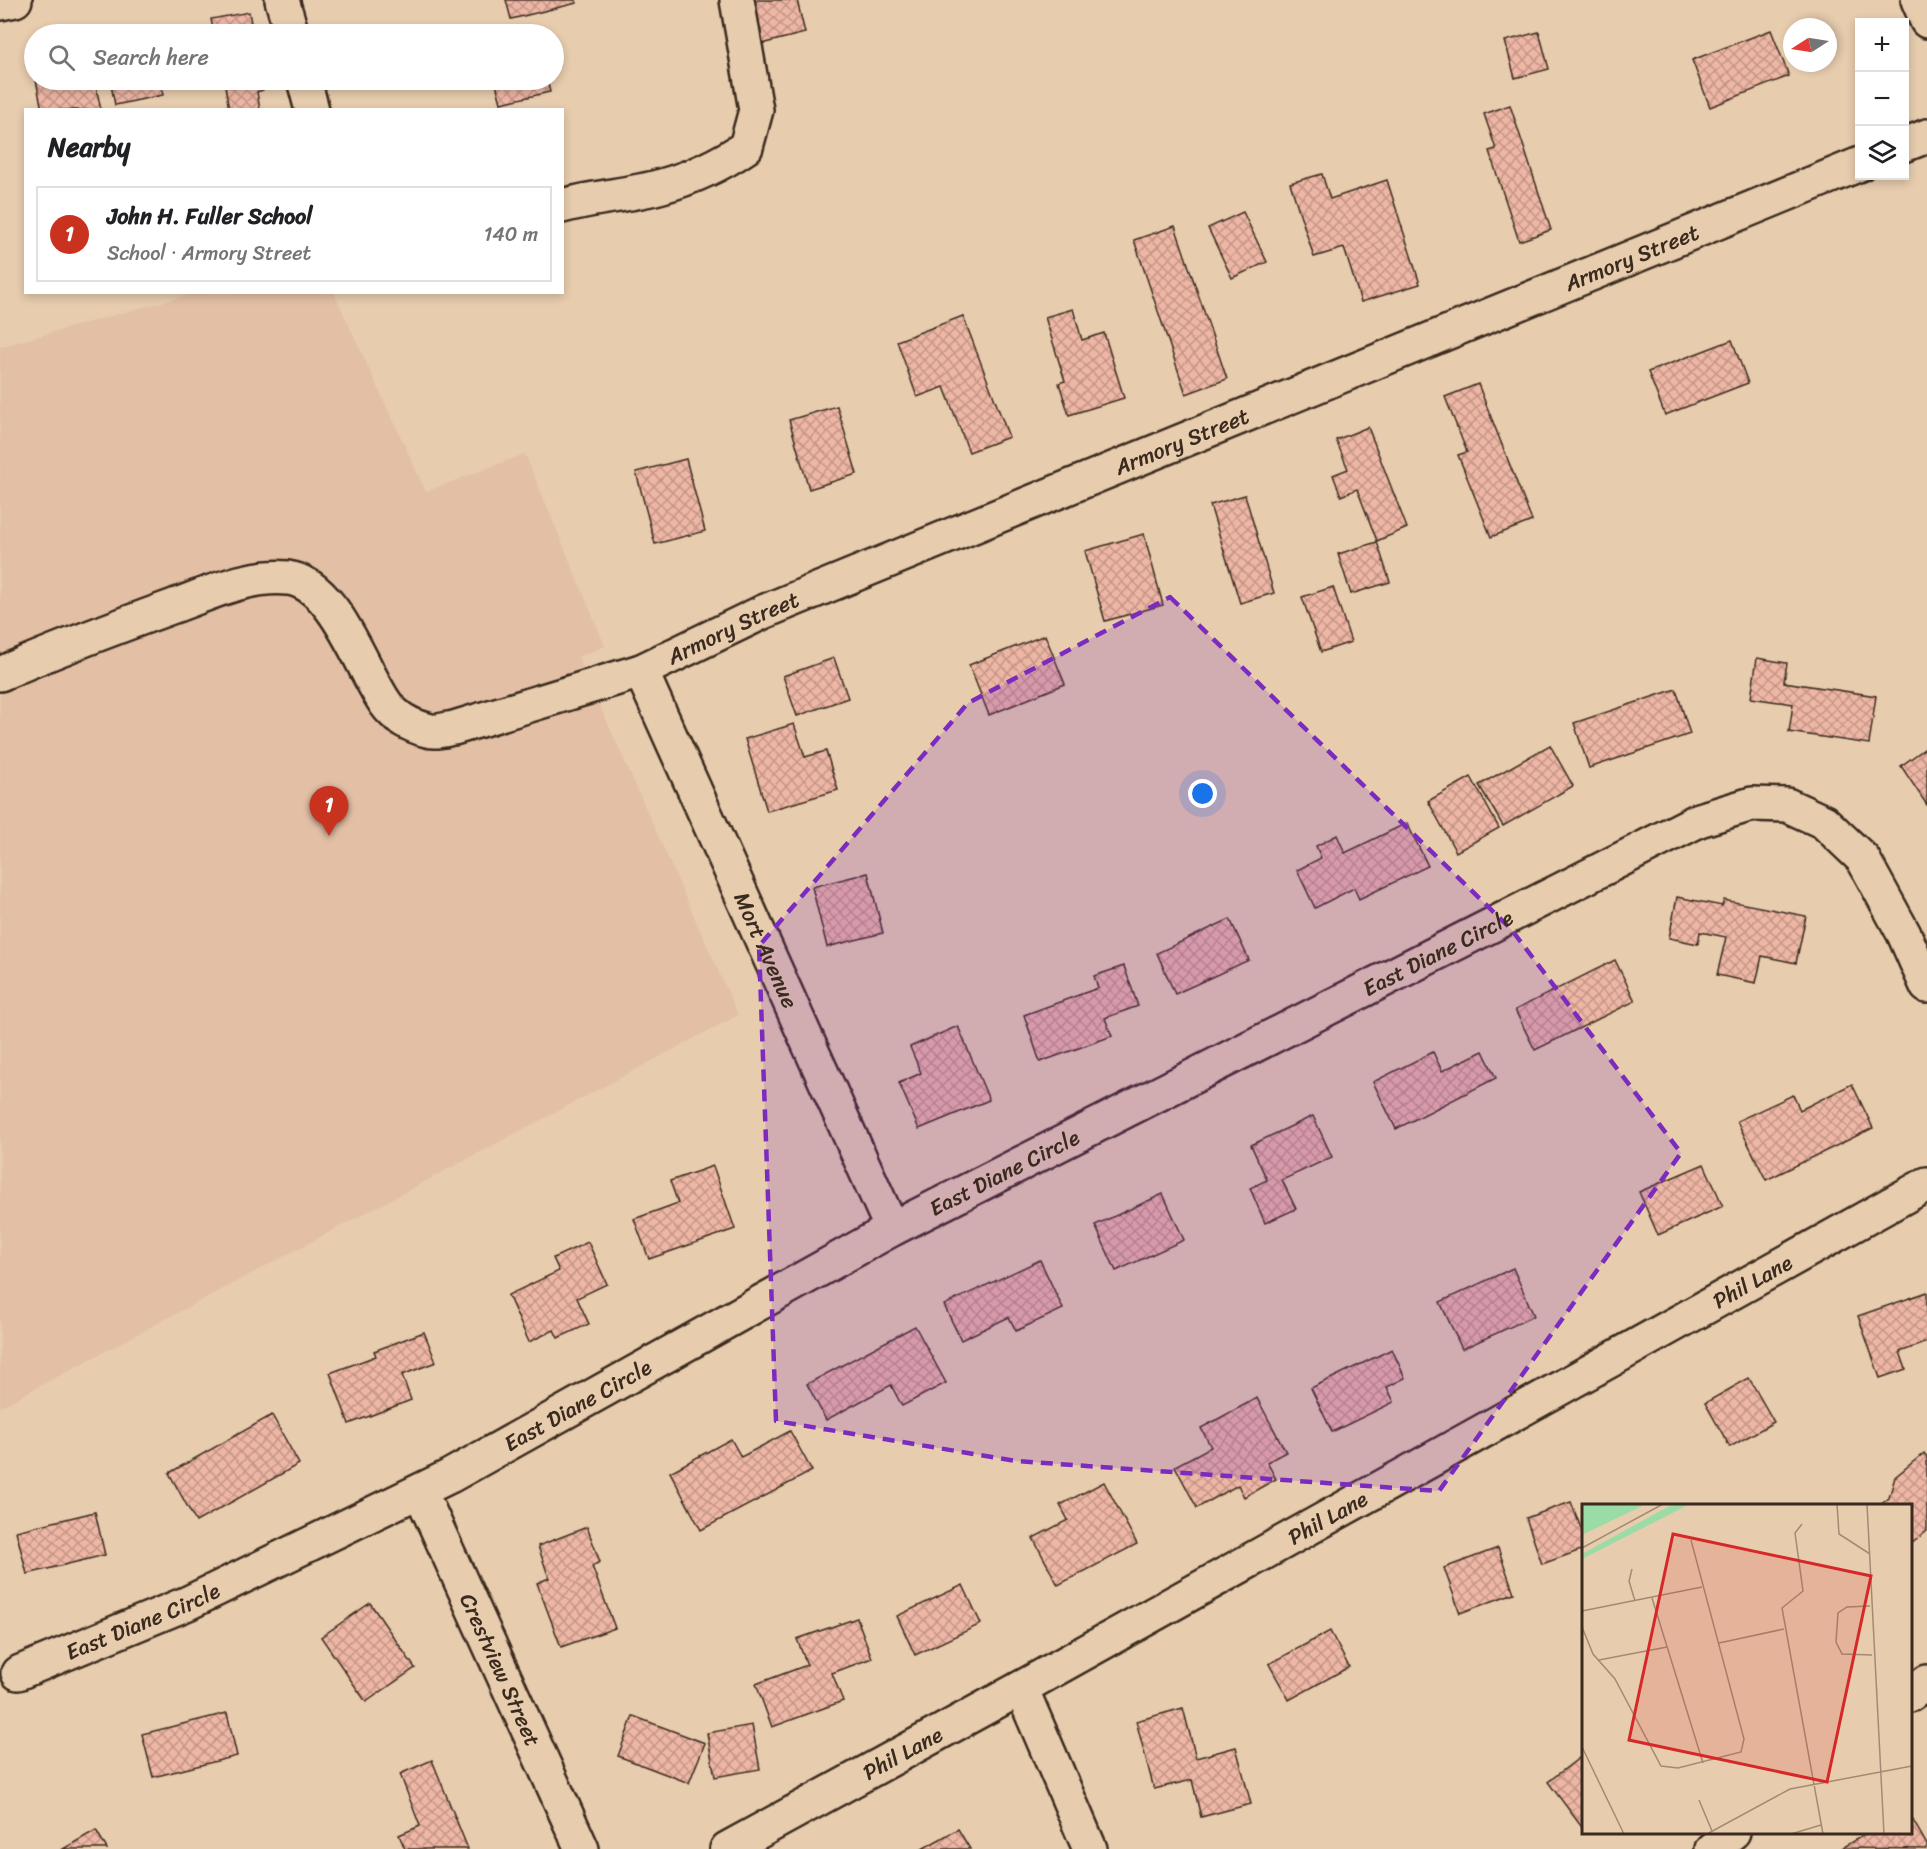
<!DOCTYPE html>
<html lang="en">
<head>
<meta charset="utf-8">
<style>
	body { margin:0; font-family:Sriracha,sans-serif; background:#f6f6f6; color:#202124 }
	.controls { position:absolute; right:18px; top:18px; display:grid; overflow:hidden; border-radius:0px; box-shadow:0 3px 9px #0003 }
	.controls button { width:54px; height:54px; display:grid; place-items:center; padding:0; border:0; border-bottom:2px solid #e0e0e0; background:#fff; color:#202124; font:30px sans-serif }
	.compass { position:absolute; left:1783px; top:18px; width:54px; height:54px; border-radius:50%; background:#fff; box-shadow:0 3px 9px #0003; rotate:258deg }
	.you { position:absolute; left:1203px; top:794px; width:21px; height:21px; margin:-15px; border:4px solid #fff; border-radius:50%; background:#1a73e8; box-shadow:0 0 0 9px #1a73e833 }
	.badge { display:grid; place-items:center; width:39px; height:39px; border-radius:50%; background:#c8321e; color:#fff; font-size:20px; font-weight:700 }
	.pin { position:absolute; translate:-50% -50px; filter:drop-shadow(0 2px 3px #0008) }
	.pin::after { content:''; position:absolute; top:32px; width:21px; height:18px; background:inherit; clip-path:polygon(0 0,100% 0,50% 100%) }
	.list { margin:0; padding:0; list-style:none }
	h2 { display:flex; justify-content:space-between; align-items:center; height:78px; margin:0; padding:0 24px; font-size:26px }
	h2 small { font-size:20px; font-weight:400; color:#757577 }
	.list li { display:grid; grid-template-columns:39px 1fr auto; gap:18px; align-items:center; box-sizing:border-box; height:96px; margin:0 12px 12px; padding:0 12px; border:2px solid #e0e0e0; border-radius:0px }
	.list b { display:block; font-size:22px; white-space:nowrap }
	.list p { margin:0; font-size:20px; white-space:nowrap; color:#757577 }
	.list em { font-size:20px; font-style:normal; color:#757577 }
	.icon { flex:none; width:33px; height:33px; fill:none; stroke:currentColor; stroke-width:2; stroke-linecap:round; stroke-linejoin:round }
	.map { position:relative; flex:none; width:1927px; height:1849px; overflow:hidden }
	.search { position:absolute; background:#fff; box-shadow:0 3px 9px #0003; left:24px; top:24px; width:540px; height:66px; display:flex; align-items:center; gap:15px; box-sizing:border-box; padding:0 21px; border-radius:33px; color:#757577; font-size:22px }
	.panel { position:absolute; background:#fff; box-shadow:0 3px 9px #0003; left:24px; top:108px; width:540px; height:186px; border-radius:0px }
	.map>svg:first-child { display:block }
</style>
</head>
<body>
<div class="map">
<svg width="1927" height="1849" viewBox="0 0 1927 1849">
	<defs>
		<pattern id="building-cross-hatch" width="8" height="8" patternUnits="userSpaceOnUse" patternTransform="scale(1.5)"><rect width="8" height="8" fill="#eeb6a5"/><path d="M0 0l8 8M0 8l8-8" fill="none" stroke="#c29486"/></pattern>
	</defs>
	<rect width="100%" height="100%" fill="#e7ccae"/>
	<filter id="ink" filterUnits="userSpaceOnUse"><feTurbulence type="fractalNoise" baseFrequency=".0167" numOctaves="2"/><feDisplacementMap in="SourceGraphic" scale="12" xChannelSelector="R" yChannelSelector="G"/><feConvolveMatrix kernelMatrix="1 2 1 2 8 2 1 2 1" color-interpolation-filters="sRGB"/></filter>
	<g filter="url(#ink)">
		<polygon fill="#e2bfa5" points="195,293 334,293 426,492 525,454 605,646 578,657 738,1015 0,1407 0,347"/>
		<g fill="url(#building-cross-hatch)" stroke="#3b2a1e" stroke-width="1.5">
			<polygon points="506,0 576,0 577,3 511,19"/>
			<polygon points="745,0 797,0 805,33 761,44"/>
			<polygon points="249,12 253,34 214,34 211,19"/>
			<polygon points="1771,30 1789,76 1710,107 1692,60"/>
			<polygon points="1539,32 1549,69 1515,78 1505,41"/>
			<polygon points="36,80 83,80 84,88 96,86 101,110 42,110"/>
			<polygon points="110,80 160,80 163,95 115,105"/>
			<polygon points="224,80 261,80 263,90 257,92 260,110 229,110"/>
			<polygon points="495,80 547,80 550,92 501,103"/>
			<polygon points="1510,105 1551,230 1519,241 1489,151 1496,149 1484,114"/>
			<polygon points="1322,174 1330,199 1387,180 1420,284 1361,302 1344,248 1314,257 1290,183"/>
			<polygon points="1243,212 1267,262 1232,278 1208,228"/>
			<polygon points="1175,226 1227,379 1186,394 1134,240"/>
			<polygon points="1073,309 1082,340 1104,333 1124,398 1069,415 1059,383 1065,381 1045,317"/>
			<polygon points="963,316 1009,437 969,452 944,387 917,397 897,341"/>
			<polygon points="1732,340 1748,383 1665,415 1648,372"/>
			<polygon points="1478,384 1532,521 1491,537 1458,455 1467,452 1445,397"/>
			<polygon points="837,406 857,474 809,489 789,420"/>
			<polygon points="1368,427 1407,528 1377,541 1357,489 1341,496 1333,475 1348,469 1336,440"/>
			<polygon points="686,459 705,531 655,544 636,472"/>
			<polygon points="1245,495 1274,593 1240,603 1210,505"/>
			<polygon points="1144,534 1163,605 1105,621 1085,551"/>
			<polygon points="1377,542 1390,582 1351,594 1338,554"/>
			<polygon points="1333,587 1351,642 1321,652 1302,597"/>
			<polygon points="1045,635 1065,684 989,715 969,665"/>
			<polygon points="834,658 848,698 797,716 783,676"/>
			<polygon points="1757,658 1787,663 1784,682 1876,696 1869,744 1789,732 1793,704 1751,698"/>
			<polygon points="1676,689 1690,734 1589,768 1574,723"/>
			<polygon points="794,724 805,757 826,751 838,790 767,811 745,739"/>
			<polygon points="1550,745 1573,786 1503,826 1479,785"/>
			<polygon points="1927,747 1927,805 1901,766"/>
			<polygon points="1471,777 1499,828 1456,852 1428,801"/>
			<polygon points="1407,823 1428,866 1359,899 1354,888 1315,908 1297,870 1321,858 1316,846 1337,835 1345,853"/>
			<polygon points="868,873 883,933 827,947 812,887"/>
			<polygon points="1677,897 1722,906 1724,900 1806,916 1796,963 1762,956 1756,983 1717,975 1726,937 1700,932 1698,944 1669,938"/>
			<polygon points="1230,919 1249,960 1175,994 1157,953"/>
			<polygon points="1615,960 1635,1001 1535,1050 1515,1010"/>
			<polygon points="1124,966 1138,1006 1105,1018 1112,1036 1040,1062 1024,1015 1098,988 1094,976"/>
			<polygon points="958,1026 989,1100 919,1129 899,1083 921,1073 910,1047"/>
			<polygon points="1483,1051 1496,1078 1396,1129 1373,1082 1433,1052 1442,1071"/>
			<polygon points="1852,1084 1873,1128 1766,1180 1737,1121 1793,1095 1800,1110"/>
			<polygon points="1313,1116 1332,1157 1282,1180 1296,1209 1265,1223 1250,1188 1267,1180 1251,1145"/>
			<polygon points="1704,1164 1723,1206 1658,1235 1639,1192"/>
			<polygon points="713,1166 735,1229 649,1259 634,1219 678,1203 670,1181"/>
			<polygon points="1163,1194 1184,1240 1116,1271 1095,1225"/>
			<polygon points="588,1242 607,1284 577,1298 589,1324 558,1338 554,1330 529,1342 508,1295 559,1271 553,1258"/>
			<polygon points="1040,1260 1063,1309 1016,1331 1009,1317 961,1340 944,1305"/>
			<polygon points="1513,1268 1534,1316 1462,1349 1440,1302"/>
			<polygon points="1927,1292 1927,1342 1900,1352 1906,1369 1880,1378 1858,1316"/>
			<polygon points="915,1326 946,1383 902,1406 891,1385 826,1420 807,1384"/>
			<polygon points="424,1332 436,1362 402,1375 411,1400 349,1424 330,1373 376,1356 374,1351"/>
			<polygon points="1392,1349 1405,1378 1387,1387 1394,1402 1332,1432 1311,1388"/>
			<polygon points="1749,1378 1774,1422 1730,1447 1705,1403"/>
			<polygon points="1257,1398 1286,1452 1267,1462 1276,1479 1244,1497 1238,1485 1197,1508 1175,1466 1211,1447 1201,1428"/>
			<polygon points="272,1415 299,1464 196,1522 169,1473"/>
			<polygon points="790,1431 812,1471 701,1530 670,1472 731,1439 741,1457"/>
			<polygon points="1924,1453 1927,1457 1927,1531 1910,1545 1910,1506 1879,1506 1889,1498 1895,1477"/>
			<polygon points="1104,1482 1137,1544 1058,1585 1033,1538 1068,1520 1060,1505"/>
			<polygon points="1571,1502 1584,1536 1584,1549 1542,1564 1526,1518"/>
			<polygon points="95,1512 105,1555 27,1574 16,1531"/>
			<polygon points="587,1527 600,1562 592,1566 615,1628 561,1647 537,1583 549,1578 538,1546"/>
			<polygon points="1498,1548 1514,1593 1460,1613 1444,1568"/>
			<polygon points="963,1585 981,1624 915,1655 897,1616"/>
			<polygon points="370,1603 415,1668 366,1702 321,1637"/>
			<polygon points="857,1618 872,1658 832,1673 843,1701 772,1727 756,1684 807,1665 797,1639"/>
			<polygon points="1330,1631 1349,1667 1289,1700 1269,1664"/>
			<polygon points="1183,1708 1196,1758 1236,1747 1251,1804 1201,1817 1192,1780 1154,1789 1136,1721"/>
			<polygon points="227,1713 237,1756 153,1777 142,1734"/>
			<polygon points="633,1716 705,1743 689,1783 618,1756"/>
			<polygon points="752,1725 760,1769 715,1777 707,1733"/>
			<polygon points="1579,1758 1584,1764 1584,1830 1548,1782"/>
			<polygon points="432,1760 468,1849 405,1849 399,1835 420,1826 400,1774"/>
			<polygon points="1910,1815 1927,1845 1927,1849 1841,1848 1869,1832 1910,1832"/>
			<polygon points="958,1829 970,1849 922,1849"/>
			<polygon points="96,1830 107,1849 63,1849"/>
		</g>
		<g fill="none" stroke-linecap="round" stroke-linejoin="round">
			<defs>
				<g id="minor">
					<polyline points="282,0 292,34"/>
					<polyline points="1918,0 1927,21"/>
					<polyline points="0,3 15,0"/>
					<polyline points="304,80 312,110"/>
					<polyline points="1904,145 1927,136"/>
					<path d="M562 206C595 197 630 195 662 186 691 178 721 164 746 147L756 110 737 0"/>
					<path id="s1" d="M641 671 892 1229"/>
					<path id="s2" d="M0 674C57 649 116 627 174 606 210 593 249 574 288 578 336 584 361 669 386 704 395 717 411 726 427 730 435 733 446 729 454 728L641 671 763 612 1860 164"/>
					<path id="s3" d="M420 1491 582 1849"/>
					<path id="s4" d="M18 1673 188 1603 450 1476 892 1229 1699 820 1752 804 1787 805 1824 822 1863 859 1904 934 1927 986"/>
					<polyline points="1021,1688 1090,1849"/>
					<polyline points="1910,1695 1927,1682"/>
					<path id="s5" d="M727 1849 1021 1688 1927 1184"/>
					<polyline points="1712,1849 1733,1832"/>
				</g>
			</defs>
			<use href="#minor" stroke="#3b2a1e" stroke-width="38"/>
			<use href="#minor" stroke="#e7ccae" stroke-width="33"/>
		</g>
	</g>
	<path fill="#7b2cbf" fill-opacity="0.2" stroke="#7b2cbf" stroke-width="4.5" stroke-dasharray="12 8" stroke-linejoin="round" d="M1170 597 1511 929 1681 1153 1439 1491 1016 1461 776 1421 759 946 968 703Z"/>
	<g text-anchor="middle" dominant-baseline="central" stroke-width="5" stroke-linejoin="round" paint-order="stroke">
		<g font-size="22" fill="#3b2a1e" stroke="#e7ccae">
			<text stroke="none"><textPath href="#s2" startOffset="1816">Armory Street</textPath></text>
			<text stroke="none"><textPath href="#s2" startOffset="1330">Armory Street</textPath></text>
			<text stroke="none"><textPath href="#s2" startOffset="844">Armory Street</textPath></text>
			<text stroke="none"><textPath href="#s1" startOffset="306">Mort Avenue</textPath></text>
			<text stroke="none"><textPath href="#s4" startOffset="1593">East Diane Circle</textPath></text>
			<text stroke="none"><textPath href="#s4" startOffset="1107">East Diane Circle</textPath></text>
			<text stroke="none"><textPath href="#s5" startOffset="1172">Phil Lane</textPath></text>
			<text stroke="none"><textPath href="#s4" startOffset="621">East Diane Circle</textPath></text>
			<text stroke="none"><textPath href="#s5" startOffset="686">Phil Lane</textPath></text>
			<text stroke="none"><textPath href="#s4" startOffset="135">East Diane Circle</textPath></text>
			<text stroke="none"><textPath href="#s3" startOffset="196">Crestview Street</textPath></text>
			<text stroke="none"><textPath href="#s5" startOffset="200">Phil Lane</textPath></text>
		</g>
	</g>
	<g transform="translate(1582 1504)">
		<rect width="330" height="330" fill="#e7ccae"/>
		<path d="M91 0H108L0 55V50Z" fill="#9bdca6"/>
		<path d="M0 0H64L0 31Z" fill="#9bdca6"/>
		<path fill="none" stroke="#a28b74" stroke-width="1.5" d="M255 0 257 30 288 50M285 0 302 330M220 20 213 29 221 87 200 104 241 330M0 44 81 0M50 65 47 77 53 97M70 94 121 259M288 102 265 103 256 109 254 138 260 150 290 151M0 107 120 83M0 123 11 150 33 175 79 262 96 264 159 248 162 235 109 36M137 139 202 125M17 156 85 143M0 243 42 330M117 296 130 327M125 330 208 285 330 262M209 330 239 321"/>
		<path fill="#d62828" fill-opacity="0.15" stroke="#d62828" stroke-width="3" d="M91 30 289 72 245 278 47 236Z"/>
		<rect width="330" height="330" fill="none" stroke="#3b2a1e" stroke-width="3"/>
	</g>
</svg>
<div class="controls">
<button>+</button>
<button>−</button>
<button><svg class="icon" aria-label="layers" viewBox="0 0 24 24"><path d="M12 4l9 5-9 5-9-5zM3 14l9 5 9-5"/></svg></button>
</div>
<svg class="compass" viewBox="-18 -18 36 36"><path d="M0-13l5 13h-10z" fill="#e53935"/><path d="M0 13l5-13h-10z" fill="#757577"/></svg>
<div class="you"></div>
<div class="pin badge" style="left:329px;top:836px">1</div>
<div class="search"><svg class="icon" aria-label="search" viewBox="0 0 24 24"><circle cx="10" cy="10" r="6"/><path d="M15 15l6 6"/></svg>Search here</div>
<section class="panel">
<h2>Nearby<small></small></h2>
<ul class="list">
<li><span class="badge">1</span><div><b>John H. Fuller School</b><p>School · Armory Street</p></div><em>140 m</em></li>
</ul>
</section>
</div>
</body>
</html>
